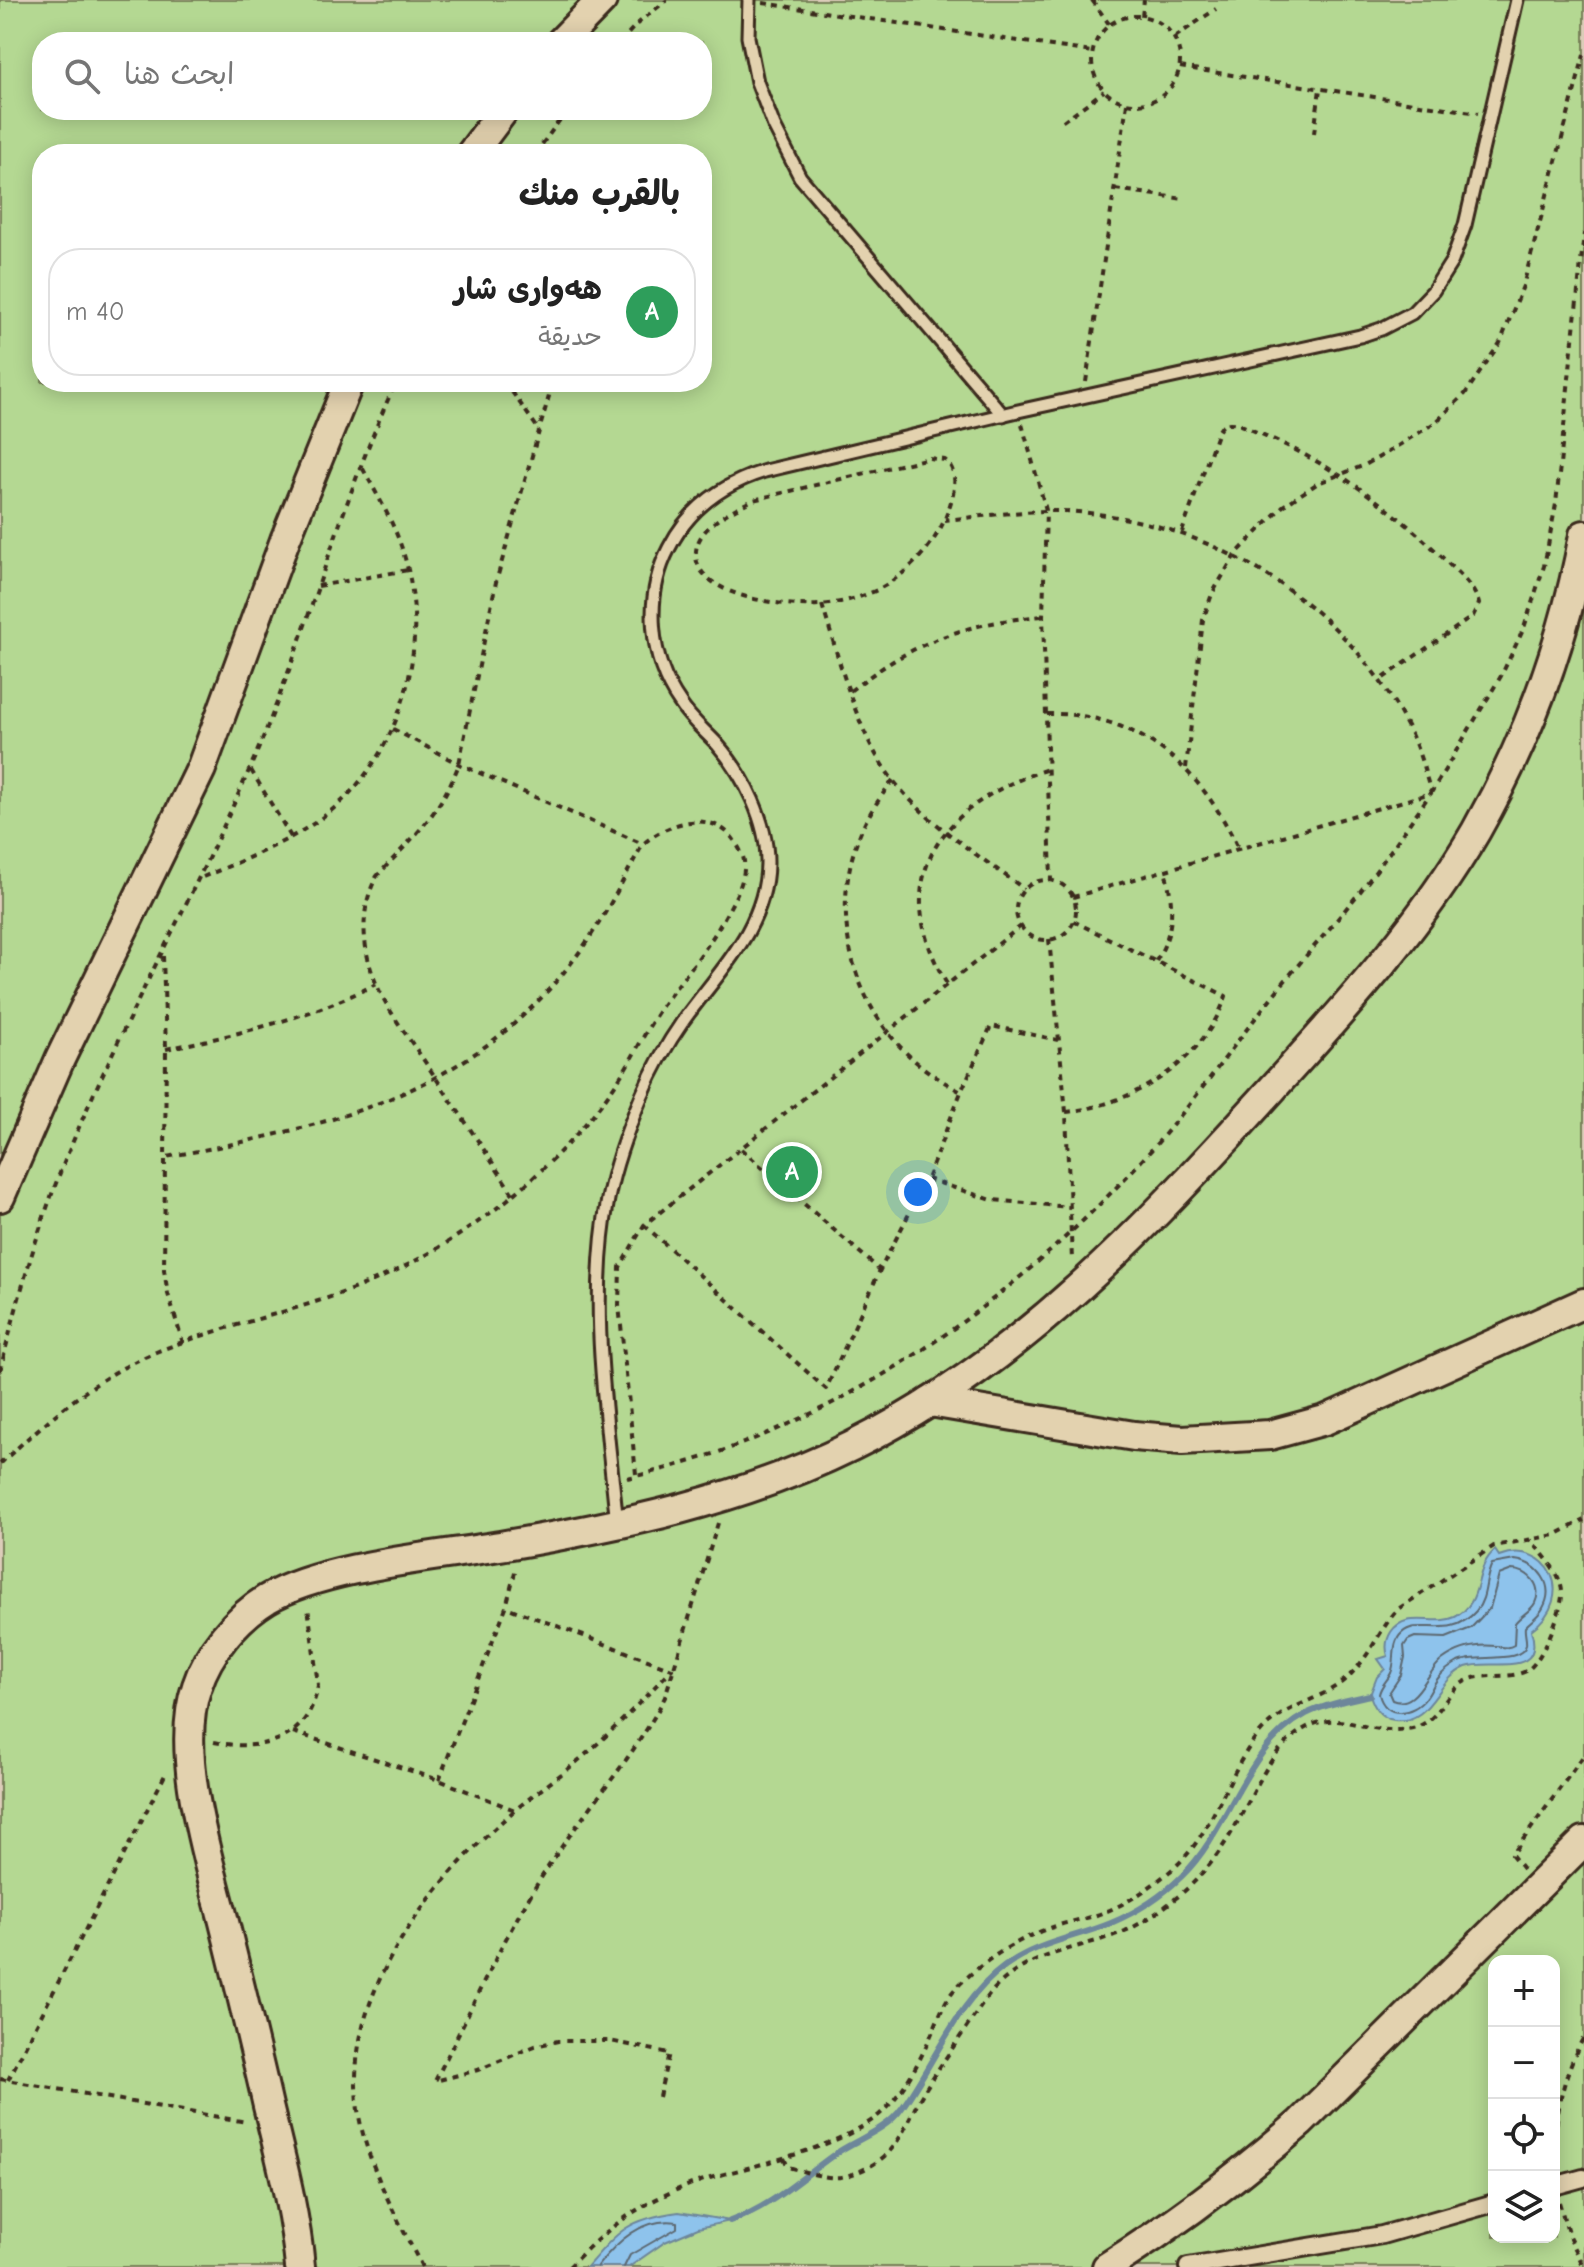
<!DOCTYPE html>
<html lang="ar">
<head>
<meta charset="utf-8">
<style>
	body { margin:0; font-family:"Comic Neue","Playpen Sans Arabic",sans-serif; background:#f2f2f2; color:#222; direction:rtl }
	.controls { position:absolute; right:24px; bottom:24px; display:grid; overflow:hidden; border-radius:16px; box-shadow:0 4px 20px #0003 }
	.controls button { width:72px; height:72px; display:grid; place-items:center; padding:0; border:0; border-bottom:2px solid #e0e0e0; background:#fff; color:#222; font:40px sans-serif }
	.you { position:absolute; left:918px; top:1192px; width:28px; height:28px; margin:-20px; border:6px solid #fff; border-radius:50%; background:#1a73e8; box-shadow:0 0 0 12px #1a73e833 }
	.badge { display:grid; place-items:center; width:52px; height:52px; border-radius:50%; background:#ea580c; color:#fff; font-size:26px; font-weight:700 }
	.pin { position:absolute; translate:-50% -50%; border:4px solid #fff; box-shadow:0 2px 8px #0006 }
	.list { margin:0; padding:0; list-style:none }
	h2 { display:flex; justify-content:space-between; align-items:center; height:104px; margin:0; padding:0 32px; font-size:34px }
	h2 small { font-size:26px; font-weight:400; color:#767676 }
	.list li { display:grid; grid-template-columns:52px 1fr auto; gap:24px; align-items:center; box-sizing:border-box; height:128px; margin:0 16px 16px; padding:0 16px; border:2px solid #e0e0e0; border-radius:32px }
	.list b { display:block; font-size:30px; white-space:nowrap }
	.list p { margin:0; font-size:26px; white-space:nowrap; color:#767676 }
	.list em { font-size:26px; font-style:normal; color:#767676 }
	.icon { flex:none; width:44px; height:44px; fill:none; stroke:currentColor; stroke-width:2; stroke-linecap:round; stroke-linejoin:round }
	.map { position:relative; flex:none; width:1584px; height:2267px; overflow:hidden; direction:ltr }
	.search { position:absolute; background:#fff; box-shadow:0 4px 20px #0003; left:32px; top:32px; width:680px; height:88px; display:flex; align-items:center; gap:20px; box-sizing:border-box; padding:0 28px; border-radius:32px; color:#767676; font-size:30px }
	.panel { position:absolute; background:#fff; box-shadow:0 4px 20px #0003; left:32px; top:144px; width:680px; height:248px; border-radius:32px; direction:rtl }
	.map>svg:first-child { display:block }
</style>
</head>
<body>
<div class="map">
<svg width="1584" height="2267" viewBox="0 0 1584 2267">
	<rect width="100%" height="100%" fill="#dcccb9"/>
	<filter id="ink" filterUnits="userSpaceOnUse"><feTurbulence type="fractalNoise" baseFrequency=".0125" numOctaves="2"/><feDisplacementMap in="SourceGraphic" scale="16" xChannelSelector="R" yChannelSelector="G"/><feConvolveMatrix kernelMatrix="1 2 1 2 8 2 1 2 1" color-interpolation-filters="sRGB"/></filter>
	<g filter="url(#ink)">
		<path fill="#b4d892" stroke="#788158" stroke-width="2" fill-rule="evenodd" d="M0 0H1584V2267H0ZM42 42H702V110H42ZM42 154H702V382H42ZM1494 1961H1554V2237H1494Z"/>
		<g fill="#8ec3ec" stroke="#6d869a" stroke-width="2">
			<path d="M1495 1550 1499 1556C1548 1538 1578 1597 1531 1630 1546 1680 1490 1658 1466 1667 1436 1679 1432 1725 1394 1720 1380 1718 1374 1707 1370 1695L1377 1677 1385 1669 1378 1659 1388 1656C1385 1647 1386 1640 1391 1632 1407 1609 1434 1627 1455 1617 1485 1602 1472 1569 1495 1550Z"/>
			<path d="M679 2212 730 2221 698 2228 665 2242 629 2267H587C619 2230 628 2219 679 2212Z"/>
		</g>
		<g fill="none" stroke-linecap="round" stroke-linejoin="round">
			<g stroke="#5c6770" stroke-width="2">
				<path d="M1515 1560C1538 1563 1556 1585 1543 1608 1539 1616 1530 1621 1525 1627 1524 1633 1527 1639 1526 1645 1521 1665 1476 1653 1458 1662 1451 1666 1444 1671 1439 1677 1433 1684 1431 1692 1426 1698 1412 1716 1385 1719 1379 1694 1381 1685 1388 1680 1391 1673 1397 1660 1390 1644 1402 1633 1419 1617 1450 1641 1476 1611 1488 1597 1484 1579 1492 1564Z"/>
				<path d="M1512 1570C1529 1570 1543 1586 1535 1603 1531 1611 1521 1615 1515 1623L1514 1645C1507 1649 1504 1647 1496 1646 1477 1644 1458 1648 1442 1660 1426 1672 1417 1710 1392 1700L1389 1693 1401 1675 1405 1657 1404 1646 1408 1640 1415 1637 1446 1638 1471 1628 1490 1608 1499 1575Z"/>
				<path d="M597 2267C616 2242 644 2217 677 2222V2228L630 2255 624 2267"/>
			</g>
			<path stroke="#6d869a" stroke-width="6" d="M730 2221C769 2208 800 2179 832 2156 855 2139 885 2132 902 2108 935 2062 958 2000 1005 1966 1038 1942 1075 1938 1111 1923 1137 1912 1162 1896 1182 1876 1231 1828 1244 1747 1306 1714 1326 1704 1348 1700 1370 1695"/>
			<defs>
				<g id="service">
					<polyline points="749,0 748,37 757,82 774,126 800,177 1003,415"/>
					<path d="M617 1525C607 1418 588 1305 608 1199 615 1163 628 1128 642 1095 653 1069 667 1044 683 1021 718 972 766 928 767 864 768 822 744 775 717 744 704 730 690 719 680 703 649 659 644 596 669 548 689 508 723 484 765 471L1018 411 1360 336 1381 329 1412 313 1433 291 1452 261 1465 225 1517 0"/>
				</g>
				<g id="pedestrian">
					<polyline points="1554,2186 1583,2178"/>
					<polyline points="1188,2267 1382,2235 1494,2203"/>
				</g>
				<g id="tertiary">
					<polyline points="561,42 602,0"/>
					<polyline points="471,154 504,110"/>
					<polyline points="0,1197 60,1059 201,769 285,540 349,382"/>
					<polyline points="930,1402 1134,1436 1182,1440 1270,1435 1325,1420 1584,1303"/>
					<path d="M300 2267C295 2212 281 2160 268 2106 254 2044 239 1983 224 1922 207 1855 174 1751 197 1686 208 1652 236 1618 267 1599 324 1566 434 1557 500 1546 620 1526 743 1500 852 1446 1019 1364 1149 1225 1273 1088 1347 1006 1420 927 1476 831 1528 739 1565 639 1584 535"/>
					<path d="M1107 2267C1175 2224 1239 2176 1300 2123L1584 1841"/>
				</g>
			</defs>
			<use href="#service" stroke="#3b2a1e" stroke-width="17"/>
			<use href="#pedestrian" stroke="#3b2a1e" stroke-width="22"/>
			<use href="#tertiary" stroke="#3b2a1e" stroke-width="34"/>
			<g stroke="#3b2a1e" stroke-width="4" stroke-dasharray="6 6" stroke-linecap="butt">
				<polyline points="1092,0 1109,24"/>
				<polyline points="763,3 1092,52"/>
				<circle cx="1136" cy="60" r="44"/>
				<polyline points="1142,16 1144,0"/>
				<polyline points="1175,37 1216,9"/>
				<polyline points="620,42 637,24 667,0"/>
				<polyline points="1180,67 1478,113"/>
				<polyline points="1063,121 1104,91"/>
				<polyline points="1314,133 1320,89"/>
				<polyline points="535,154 567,110"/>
				<polyline points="1115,189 1184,199"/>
				<polyline points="505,382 539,430"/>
				<polyline points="1086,382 1127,103"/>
				<polyline points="1022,424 1046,510 1043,616 1051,880"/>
				<path d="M929 458 945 460C961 473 953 498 946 516 934 547 906 575 877 590 859 598 838 604 818 605 787 607 701 598 696 557 693 528 732 510 753 500Z"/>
				<path d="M1182 532 1217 434C1220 428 1223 423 1230 423 1240 423 1251 430 1259 433 1330 463 1392 507 1446 561 1458 574 1475 587 1479 604L1473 616 1379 681"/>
				<polyline points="318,586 408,570"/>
				<path d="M822 605C840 660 856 734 893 780 927 824 980 856 1024 889"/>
				<path d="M850 691C913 642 964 623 1043 616"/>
				<path d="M1047 714C1139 712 1201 768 1238 848"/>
				<polyline points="393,729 459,764 643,844"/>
				<polyline points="1186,768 1203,620 1212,594 1235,555 1283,506 1318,483 1365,465 1388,452 1436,422 1465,394 1500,343 1523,286 1584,55"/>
				<polyline points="251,770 291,837"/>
				<path d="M893 780C882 795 871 810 863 827 827 906 849 1004 915 1061 929 1073 945 1083 961 1092"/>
				<path d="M203 877C250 857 302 838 341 802 406 740 430 640 404 555 395 524 377 495 362 467"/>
				<circle cx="1046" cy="910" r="30"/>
				<polyline points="1073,897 1431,793 1501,676 1524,628 1544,566 1556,504 1584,233"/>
				<polyline points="1049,939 1066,1112 1072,1260"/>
				<polyline points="163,956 166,1049 164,1270 168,1294 183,1343"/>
				<path d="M1156 961C1175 930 1174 904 1165 870"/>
				<path d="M947 984C884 878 942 803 1048 769"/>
				<path d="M166 1049C239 1034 309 1018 376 984"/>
				<path d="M1066 1112C1134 1104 1203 1063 1226 996L1073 921"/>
				<polyline points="741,1149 880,1270"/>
				<polyline points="927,1179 992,1200 1070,1207"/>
				<path d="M513 1194C483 1148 452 1102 421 1056 405 1033 387 1009 376 983 362 950 359 908 377 876 413 837 439 816 459 764L496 582 553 382"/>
				<polyline points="644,1225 826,1389 880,1270 927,1179 961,1092 991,1026 1058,1040"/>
				<path d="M0 1371C19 1295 40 1218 71 1146 125 1017 194 896 250 768 306 642 338 507 396 382"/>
				<path d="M0 1464C47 1420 95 1377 156 1352 229 1323 307 1310 380 1278 472 1238 568 1160 622 1074 635 1054 645 1032 658 1012 680 980 706 952 724 918 733 901 746 882 744 861 743 854 738 846 734 840 711 808 667 823 643 844 626 874 611 905 592 934 488 1091 338 1125 166 1157"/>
				<polyline points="636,1474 619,1305 620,1267 644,1225 1021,926"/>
				<path d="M627 1478C829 1434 1005 1310 1143 1159 1191 1107 1231 1048 1275 993 1299 963 1325 935 1349 905 1379 870 1404 830 1431 793 1424 769 1418 746 1406 724 1344 603 1212 522 1078 512 1033 508 989 516 945 520"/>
				<polyline points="293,1732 439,1780 515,1810"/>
				<path d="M214 1742C263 1752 309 1741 318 1685L308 1607"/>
				<polyline points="439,1780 506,1607 516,1568"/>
				<polyline points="1523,1869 1512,1855 1584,1755"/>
				<polyline points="0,2079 247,2122"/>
				<polyline points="8,2080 166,1773"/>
				<path d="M659 2097 669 2053 610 2041H558L535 2046 478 2070 435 2081C472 2008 505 1932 550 1864 587 1807 634 1758 665 1697L718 1523"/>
				<path d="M784 2158 788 2167C804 2171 824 2179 841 2177 858 2174 877 2164 889 2152 902 2138 910 2117 919 2100 934 2074 952 2049 969 2024 978 2011 987 1996 998 1985 1034 1951 1082 1949 1125 1931 1143 1923 1160 1911 1176 1898 1207 1874 1227 1843 1245 1808 1257 1787 1266 1764 1283 1746 1332 1696 1356 1737 1407 1729 1438 1725 1441 1699 1461 1684 1480 1670 1506 1681 1526 1671 1541 1664 1564 1608 1562 1591 1560 1572 1542 1553 1530 1540"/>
				<path d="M1554 2160C1555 2117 1562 2075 1584 2037"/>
				<polyline points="1559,2202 1569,2236 1584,2267"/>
				<path d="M422 2267C398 2219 369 2170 359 2116 338 1997 430 1883 515 1810 538 1791 563 1774 586 1754 617 1727 644 1698 672 1669L506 1607"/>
				<path d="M569 2267C618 2216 659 2191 728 2173 773 2161 843 2145 880 2114 903 2094 920 2061 932 2033 940 2016 944 1999 958 1986 984 1960 1020 1937 1056 1926 1071 1921 1087 1919 1102 1913 1127 1904 1149 1888 1169 1872 1213 1837 1224 1778 1258 1735 1284 1703 1321 1702 1348 1677 1370 1657 1379 1630 1398 1609L1494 1546 1555 1535 1584 1520"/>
			</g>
			<use href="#service" stroke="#e3d2af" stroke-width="11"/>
			<use href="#pedestrian" stroke="#e3d2af" stroke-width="16"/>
			<use href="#tertiary" stroke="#e3d2af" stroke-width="28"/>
		</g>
	</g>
</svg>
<div class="controls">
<button>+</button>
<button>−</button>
<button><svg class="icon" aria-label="locate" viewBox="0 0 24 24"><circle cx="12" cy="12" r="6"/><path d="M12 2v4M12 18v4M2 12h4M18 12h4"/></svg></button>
<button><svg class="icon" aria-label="layers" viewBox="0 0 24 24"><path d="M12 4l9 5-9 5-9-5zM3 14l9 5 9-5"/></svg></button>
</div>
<div class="you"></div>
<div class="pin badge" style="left:792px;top:1172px;background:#2e9e5b">A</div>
<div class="search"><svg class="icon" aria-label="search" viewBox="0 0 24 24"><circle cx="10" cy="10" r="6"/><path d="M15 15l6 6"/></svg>ابحث هنا</div>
<section class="panel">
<h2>بالقرب منك<small></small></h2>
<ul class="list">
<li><span class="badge" style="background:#2e9e5b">A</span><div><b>هەواری شار</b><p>حديقة</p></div><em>40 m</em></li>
</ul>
</section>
</div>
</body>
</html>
